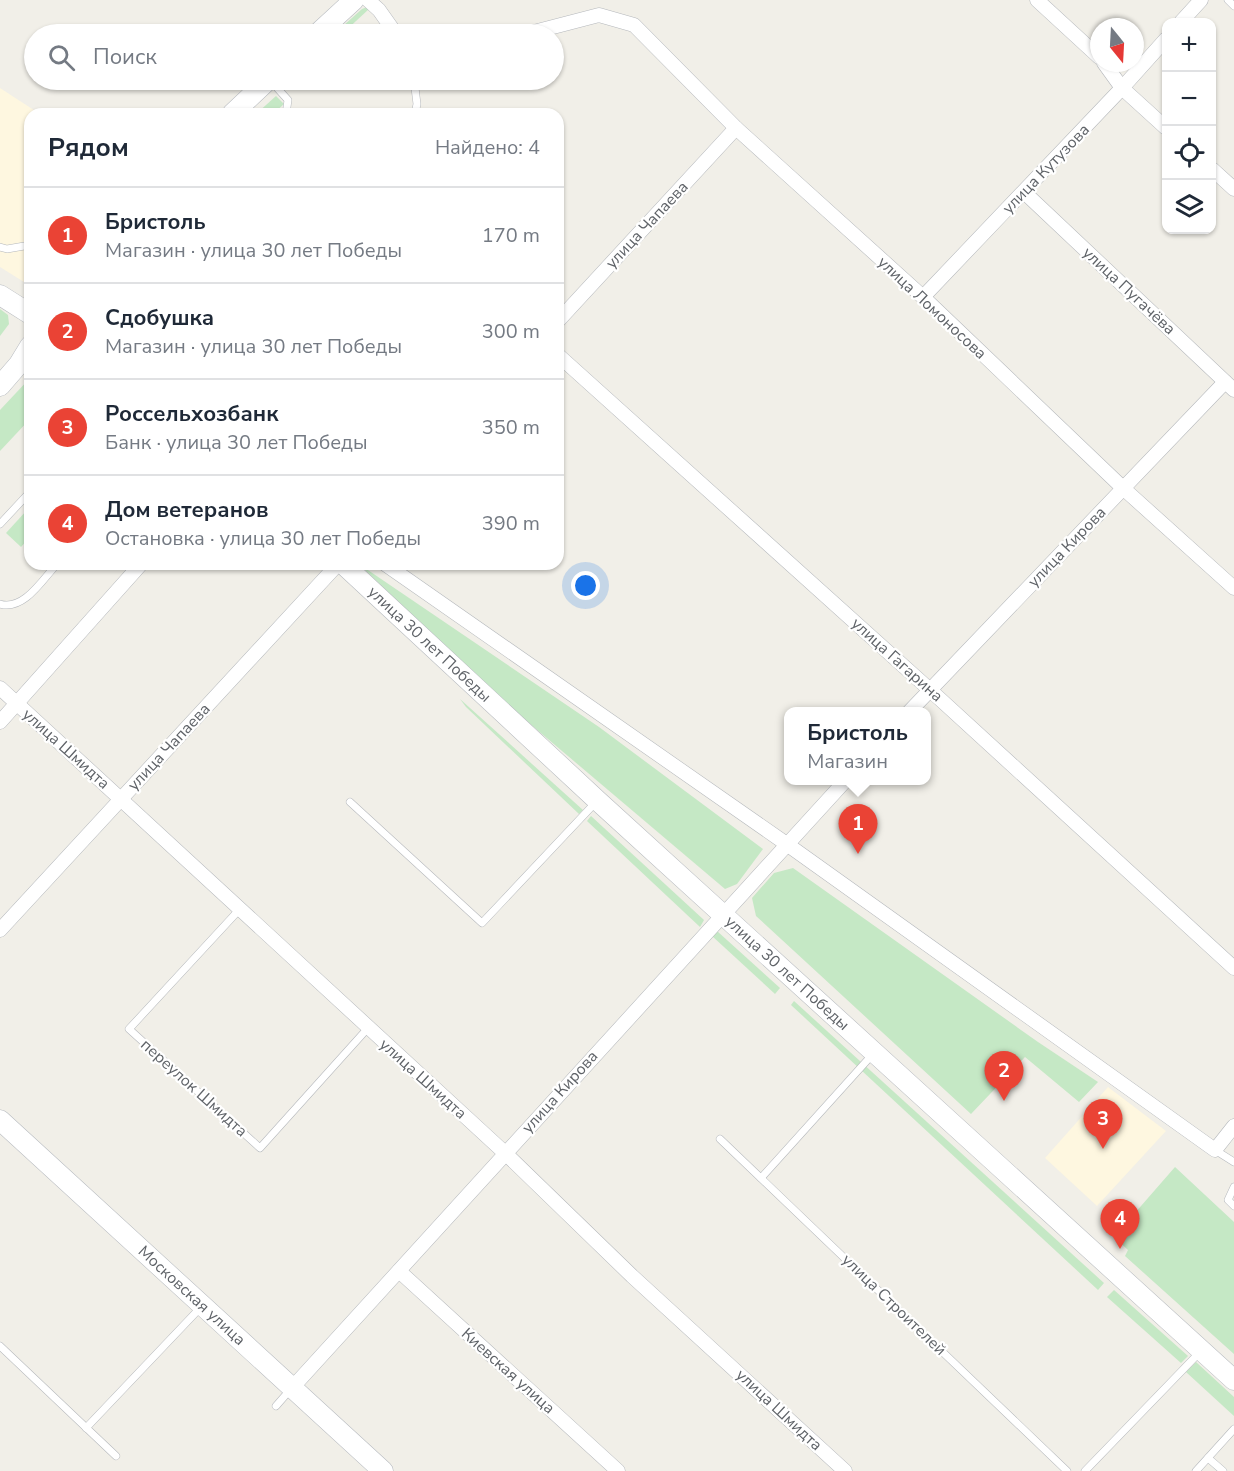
<!DOCTYPE html>
<html lang="ru">
<head>
<meta charset="utf-8">
<style>
	body { margin:0; font-family:"Nunito Sans",sans-serif; background:#f2f2f3; color:#1f2937 }
	.controls { position:absolute; right:18px; top:18px; display:grid; overflow:hidden; border-radius:12px; box-shadow:0 2px 4px #0004 }
	.controls button { width:54px; height:54px; display:grid; place-items:center; padding:0; border:0; border-bottom:2px solid #e0e1e3; background:#fff; color:#1f2937; font:30px sans-serif }
	.compass { position:absolute; left:1090px; top:18px; width:54px; height:54px; border-radius:50%; background:#fff; box-shadow:0 2px 4px #0004; rotate:162deg }
	.you { position:absolute; left:586px; top:586px; width:21px; height:21px; margin:-15px; border:4px solid #fff; border-radius:50%; background:#1a73e8; box-shadow:0 0 0 9px #1a73e833 }
	.badge { display:grid; place-items:center; width:39px; height:39px; border-radius:50%; background:#ea4335; color:#fff; font-size:20px; font-weight:700 }
	.pin { position:absolute; translate:-50% -50px; filter:drop-shadow(0 2px 3px #0008) }
	.pin::after { content:''; position:absolute; top:32px; width:21px; height:18px; background:inherit; clip-path:polygon(0 0,100% 0,50% 100%) }
	.popup { position:absolute; left:784px; top:707px; width:147px; height:78px; box-sizing:border-box; display:grid; place-content:center; border-radius:12px; background:#fff; filter:drop-shadow(0 2px 4px #0005); font-size:20px; white-space:nowrap; color:#747a83 }
	.popup b { font-size:22px; color:#1f2937 }
	.popup::after { content:''; position:absolute; left:50%; top:100%; margin-left:-12px; border:12px solid transparent; border-top-color:#fff }
	.list { margin:0; padding:0; list-style:none }
	h2 { display:flex; justify-content:space-between; align-items:center; height:78px; margin:0; padding:0 24px; font-size:26px }
	h2 small { font-size:20px; font-weight:400; color:#747a83 }
	.list li { display:grid; grid-template-columns:39px 1fr auto; gap:18px; align-items:center; box-sizing:border-box; height:96px; padding:0 24px; border-top:2px solid #e0e1e3 }
	.list b { display:block; font-size:22px; white-space:nowrap }
	.list p { margin:0; font-size:20px; white-space:nowrap; color:#747a83 }
	.list em { font-size:20px; font-style:normal; color:#747a83 }
	.icon { flex:none; width:33px; height:33px; fill:none; stroke:currentColor; stroke-width:2; stroke-linecap:round; stroke-linejoin:round }
	.map { position:relative; flex:none; width:1234px; height:1471px; overflow:hidden }
	.search { position:absolute; background:#fff; box-shadow:0 2px 4px #0004; left:24px; top:24px; width:540px; height:66px; display:flex; align-items:center; gap:15px; box-sizing:border-box; padding:0 21px; border-radius:33px; color:#747a83; font-size:22px }
	.panel { position:absolute; background:#fff; box-shadow:0 2px 4px #0004; left:24px; top:108px; width:540px; height:462px; border-radius:18px }
	.map>svg:first-child { display:block }
</style>
</head>
<body>
<div class="map">
<svg width="1234" height="1471" viewBox="0 0 1234 1471">
	<rect width="100%" height="100%" fill="#f1efe8"/>
	<g fill="#fef7e0">
		<polygon points="0,88 40,114 30,114 30,274 24,282 0,267"/>
		<polygon points="1108,1087 1166,1131 1097,1206 1045,1158"/>
	</g>
	<g fill="#c5e8c5">
		<polygon points="367,7 369,9 342,34 334,34 362,9"/>
		<polygon points="276,96 284,104 273,114 256,114"/>
		<polygon points="0,309 8,315 9,324 0,336"/>
		<polygon points="30,378 30,419 0,451 0,410"/>
		<polygon points="27,510 30,513 30,537 21,547 6,533"/>
		<polygon points="359,564 599,727 763,849 737,884 725,889 477,679"/>
		<polygon points="460,699 583,810 579,814 466,707"/>
		<polygon points="591,816 704,920 700,927 587,821"/>
		<polygon points="793,868 1038,1042 1098,1082 1079,1102 1025,1057 971,1114 756,916 752,898 774,873"/>
		<polygon points="717,931 780,988 775,994 712,936"/>
		<polygon points="794,1001 1104,1283 1098,1290 791,1005"/>
		<polygon points="1175,1167 1234,1222 1234,1354 1125,1256 1128,1250 1114,1237"/>
		<polygon points="1114,1290 1188,1356 1181,1363 1107,1297"/>
		<polygon points="1196,1362 1234,1397 1234,1416 1186,1372"/>
	</g>
	<g fill="none" stroke-linecap="round" stroke-linejoin="round">
		<defs>
			<g id="lane">
				<polyline points="1228,0 1234,6"/>
				<polyline points="270,80 288,100 286,114"/>
				<polyline points="414,80 417,104 415,114"/>
				<polyline points="0,247 7,249 30,245"/>
				<polyline points="0,524 30,492"/>
				<path d="M0 604C24 611 42 580 57 564"/>
				<polyline points="350,802 482,923 596,802"/>
				<polyline points="239,910 129,1029 260,1148 368,1028"/>
				<polyline points="720,1139 1067,1471"/>
				<polyline points="1215,1150 1234,1162"/>
				<polyline points="761,1178 872,1055"/>
				<polyline points="1234,1187 1228,1200 1234,1206"/>
				<polyline points="0,1346 116,1456"/>
				<polyline points="276,1406 290,1390"/>
				<polyline points="86,1428 202,1306"/>
				<polyline points="1208,1458 1223,1471"/>
				<polyline points="1085,1471 1200,1352"/>
				<polyline points="1196,1471 1234,1429"/>
			</g>
			<g id="street">
				<polyline points="368,0 379,10 396,34"/>
				<polyline points="1037,0 1099,57"/>
				<polyline points="1181,22 1201,0"/>
				<polyline points="526,34 599,15 634,25 736,128 923,297 1124,489 1234,588"/>
				<polyline points="1104,63 1122,88 1166,128"/>
				<polyline points="1212,169 1234,189"/>
				<polyline points="1024,192 1234,390"/>
				<polyline points="923,297 1122,88 1166,39"/>
				<polyline points="558,321 736,128"/>
				<polyline points="558,355 929,689 1234,968"/>
				<polyline points="385,564 788,845 1215,1150 1234,1126"/>
				<polyline points="0,688 505,1153 632,1276 845,1471"/>
				<polyline points="909,712 1225,382"/>
				<polyline points="0,722 141,564"/>
				<polyline points="0,930 338,564"/>
				<polyline points="399,1271 618,1471"/>
				<polyline points="292,1388 846,780"/>
			</g>
			<g id="secondary">
				<polyline points="317,34 354,0"/>
				<polyline points="232,114 268,80"/>
				<polyline points="0,295 30,314"/>
				<polyline points="0,386 19,364 30,346"/>
				<path id="s1" d="M343 564 598 801 1234 1380"/>
				<path id="s2" d="M0 1120 383 1471"/>
			</g>
		</defs>
		<use href="#lane" stroke="#b5b8bc" stroke-width="8"/>
		<use href="#street" stroke="#b5b8bc" stroke-width="15"/>
		<use href="#secondary" stroke="#b6babf" stroke-width="21"/>
		<use href="#lane" stroke="#fff" stroke-width="7"/>
		<use href="#street" stroke="#fff" stroke-width="14"/>
		<use href="#secondary" stroke="#fff" stroke-width="20"/>
	</g>
	<g text-anchor="middle" dominant-baseline="central" stroke-width="4.5" stroke-linejoin="round" paint-order="stroke">
		<g font-size="16" fill="#5f6368" stroke="#fff">
			<text transform="translate(1046 169) rotate(-46)">улица Кутузова</text>
			<text transform="translate(647 225) rotate(-47)">улица Чапаева</text>
			<text transform="translate(1129 291) rotate(43)">улица Пугачёва</text>
			<text transform="translate(932 308) rotate(43)">улица Ломоносова</text>
			<text transform="translate(1067 547) rotate(-46)">улица Кирова</text>
			<text stroke="none"><textPath href="#s1" startOffset="118">улица 30 лет Победы</textPath></text>
			<text transform="translate(897 660) rotate(42)">улица Гагарина</text>
			<text transform="translate(169 747) rotate(-47)">улица Чапаева</text>
			<text transform="translate(66 749) rotate(42)">улица Шмидта</text>
			<text stroke="none"><textPath href="#s1" startOffset="604">улица 30 лет Победы</textPath></text>
			<text transform="translate(423 1079) rotate(42)">улица Шмидта</text>
			<text transform="translate(194 1088) rotate(42)">переулок Шмидта</text>
			<text transform="translate(560 1092) rotate(-48)">улица Кирова</text>
			<text stroke="none"><textPath href="#s2" startOffset="260">Московская улица</textPath></text>
			<text transform="translate(894 1305) rotate(44)">улица Строителей</text>
			<text transform="translate(508 1371) rotate(42)">Киевская улица</text>
			<text transform="translate(779 1410) rotate(43)">улица Шмидта</text>
		</g>
	</g>
</svg>
<div class="controls">
<button>+</button>
<button>−</button>
<button><svg class="icon" aria-label="locate" viewBox="0 0 24 24"><circle cx="12" cy="12" r="6"/><path d="M12 2v4M12 18v4M2 12h4M18 12h4"/></svg></button>
<button><svg class="icon" aria-label="layers" viewBox="0 0 24 24"><path d="M12 4l9 5-9 5-9-5zM3 14l9 5 9-5"/></svg></button>
</div>
<svg class="compass" viewBox="-18 -18 36 36"><path d="M0-13l5 13h-10z" fill="#e53935"/><path d="M0 13l5-13h-10z" fill="#747a83"/></svg>
<div class="you"></div>
<div class="pin badge" style="left:858px;top:854px">1</div>
<div class="popup"><b>Бристоль</b>Магазин</div>
<div class="pin badge" style="left:1004px;top:1101px">2</div>
<div class="pin badge" style="left:1103px;top:1149px">3</div>
<div class="pin badge" style="left:1120px;top:1249px">4</div>
<div class="search"><svg class="icon" aria-label="search" viewBox="0 0 24 24"><circle cx="10" cy="10" r="6"/><path d="M15 15l6 6"/></svg>Поиск</div>
<section class="panel">
<h2>Рядом<small>Найдено: 4</small></h2>
<ul class="list">
<li><span class="badge">1</span><div><b>Бристоль</b><p>Магазин · улица 30 лет Победы</p></div><em>170 m</em></li>
<li><span class="badge">2</span><div><b>Сдобушка</b><p>Магазин · улица 30 лет Победы</p></div><em>300 m</em></li>
<li><span class="badge">3</span><div><b>Россельхозбанк</b><p>Банк · улица 30 лет Победы</p></div><em>350 m</em></li>
<li><span class="badge">4</span><div><b>Дом ветеранов</b><p>Остановка · улица 30 лет Победы</p></div><em>390 m</em></li>
</ul>
</section>
</div>
</body>
</html>
